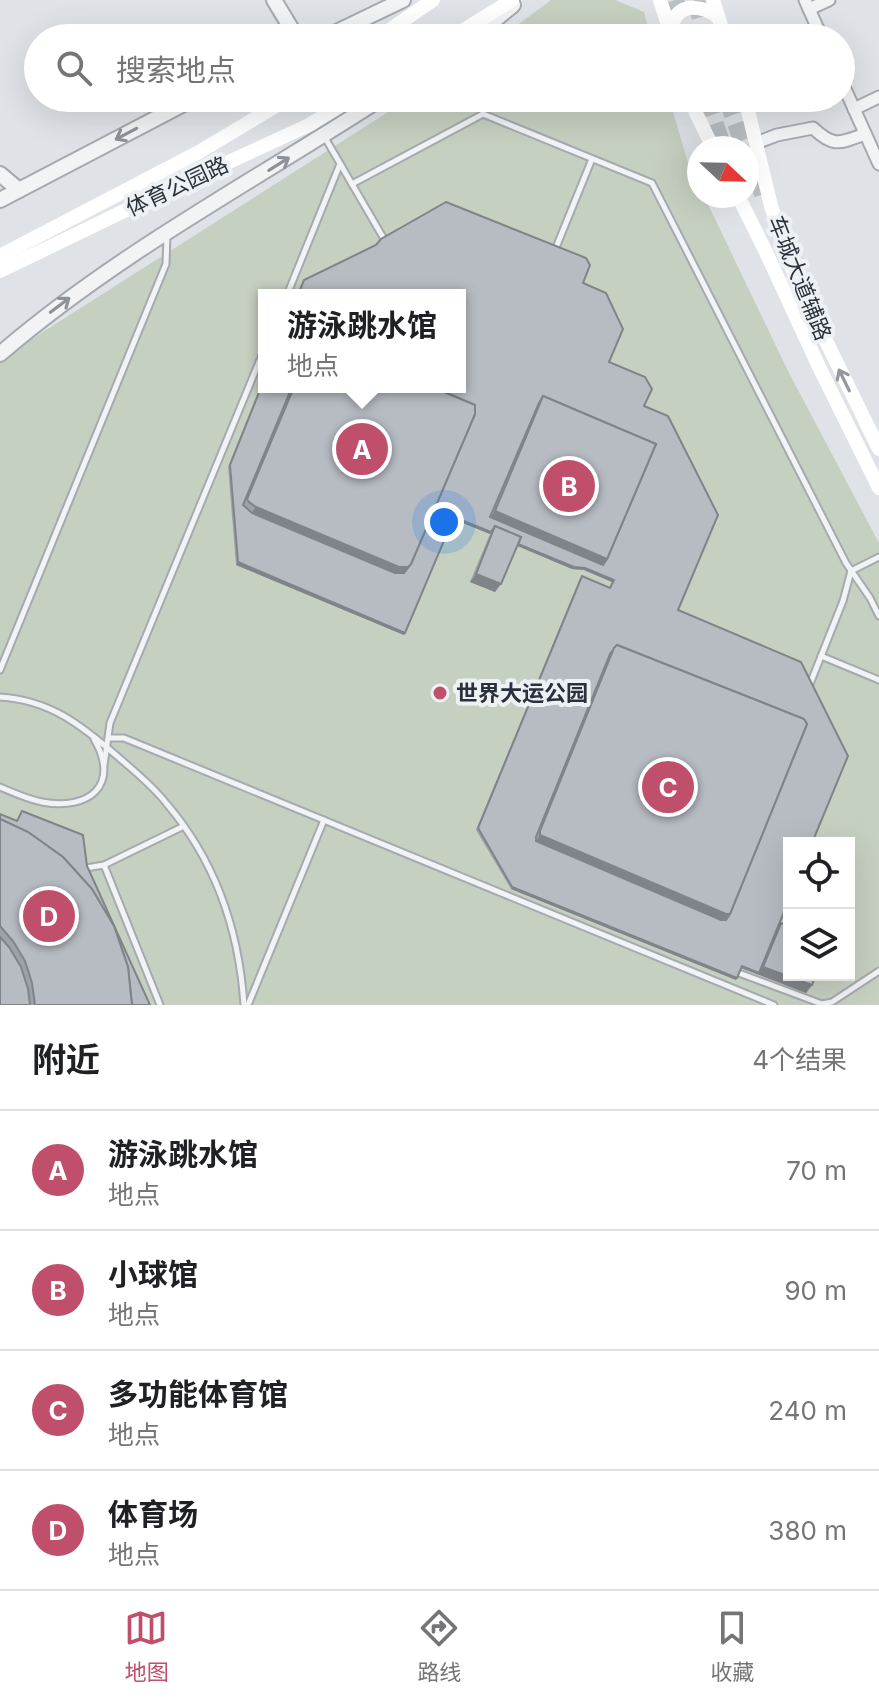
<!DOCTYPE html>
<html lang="zh">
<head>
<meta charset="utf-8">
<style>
	body { margin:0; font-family:Inter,"Noto Sans SC",sans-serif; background:#f2f2f2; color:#202124 }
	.controls { position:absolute; right:24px; bottom:24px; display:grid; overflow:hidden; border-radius:0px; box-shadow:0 8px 32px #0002 }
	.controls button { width:72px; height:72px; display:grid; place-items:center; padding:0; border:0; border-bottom:2px solid #e0e0e0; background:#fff; color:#202124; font:40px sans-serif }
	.compass { position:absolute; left:687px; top:136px; width:72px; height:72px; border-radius:50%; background:#fff; box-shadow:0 8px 32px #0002; rotate:112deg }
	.you { position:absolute; left:444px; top:522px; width:28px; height:28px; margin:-20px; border:6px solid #fff; border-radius:50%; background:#1a73e8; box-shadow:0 0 0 12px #1a73e833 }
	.badge { display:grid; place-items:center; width:52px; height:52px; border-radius:50%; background:#c04f6b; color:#fff; font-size:26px; font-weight:700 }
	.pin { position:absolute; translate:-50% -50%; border:4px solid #fff; box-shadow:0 2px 8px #0006 }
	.popup { position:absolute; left:258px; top:289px; width:208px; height:104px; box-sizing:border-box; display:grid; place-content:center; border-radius:0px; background:#fff; filter:drop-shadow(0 2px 6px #0005); font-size:26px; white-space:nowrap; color:#757577 }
	.popup b { font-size:30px; color:#202124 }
	.popup::after { content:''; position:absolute; left:50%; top:100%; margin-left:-16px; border:16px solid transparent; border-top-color:#fff }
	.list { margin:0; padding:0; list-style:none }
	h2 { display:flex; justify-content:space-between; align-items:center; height:104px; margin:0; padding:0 32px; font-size:34px }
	h2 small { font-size:26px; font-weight:400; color:#757577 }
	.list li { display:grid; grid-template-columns:52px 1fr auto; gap:24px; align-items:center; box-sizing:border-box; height:120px; padding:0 32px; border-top:2px solid #e0e0e0 }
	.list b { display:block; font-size:30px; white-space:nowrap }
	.list p { margin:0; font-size:26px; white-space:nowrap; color:#757577 }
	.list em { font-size:26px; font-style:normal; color:#757577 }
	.icon { flex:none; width:44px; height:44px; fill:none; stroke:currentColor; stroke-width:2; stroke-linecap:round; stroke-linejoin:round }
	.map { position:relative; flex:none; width:879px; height:1005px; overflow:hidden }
	.search { position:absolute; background:#fff; box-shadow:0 8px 32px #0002; left:24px; right:24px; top:24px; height:88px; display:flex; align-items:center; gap:20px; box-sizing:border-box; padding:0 28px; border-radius:44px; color:#757577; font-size:30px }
	.sheet { height:584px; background:#fff }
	nav { display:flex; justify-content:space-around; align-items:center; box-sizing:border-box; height:112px; border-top:2px solid #e0e0e0; background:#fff; font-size:22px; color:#757577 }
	nav a { display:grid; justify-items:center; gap:4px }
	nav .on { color:#c04f6b }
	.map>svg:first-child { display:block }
</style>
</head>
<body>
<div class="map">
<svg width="879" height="1005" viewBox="0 0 879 1005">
	<rect width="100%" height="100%" fill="#dfe3e7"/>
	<g fill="#c6d0c1" fill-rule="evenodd">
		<polygon points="551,0 615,0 644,12 651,38 500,38"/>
		<path d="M410 98H669L688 163 699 185V196H704L788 371 879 543V1005H0V363L10 353ZM264 295H460V387H264ZM789 843H849V975H789Z"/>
	</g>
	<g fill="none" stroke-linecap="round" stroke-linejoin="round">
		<g stroke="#bbc0c5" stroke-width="18" stroke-dasharray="18 9" stroke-linecap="butt">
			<polyline points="675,0 686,38"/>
			<polyline points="696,0 706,38"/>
			<polyline points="706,98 723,148"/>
			<polyline points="727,98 745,148"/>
			<polyline points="747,152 766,202"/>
		</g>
		<defs>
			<g id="service">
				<polyline points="324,136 384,239"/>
				<polyline points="352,184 483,114 652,183 846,563 870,598 879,616"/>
				<polyline points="555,250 592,159"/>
				<polyline points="287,295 340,164"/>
				<polyline points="821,656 879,680"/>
				<polyline points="0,670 166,264 167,235"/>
				<polyline points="810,684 843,601 851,571 879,557"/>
				<path d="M0 697C50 700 81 725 117 756 134 771 152 785 166 803 215 860 239 930 244 1005"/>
				<polyline points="109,738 124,738 774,1005"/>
				<polyline points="104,765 110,723 264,350"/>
				<path d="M0 787C14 793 27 799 42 802 89 811 121 785 94 739"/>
				<polyline points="104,865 160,1005"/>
				<polyline points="86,868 104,865 184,826"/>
				<polyline points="736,972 822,1004 832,1002 879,971"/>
				<polyline points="248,1005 324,820"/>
			</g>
			<g id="minor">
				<polyline points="805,0 822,38"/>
				<polyline points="809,9 829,0"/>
				<polyline points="841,80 879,164"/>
				<polyline points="854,109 879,97"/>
				<path d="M756 143 777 135 813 128C834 148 840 143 865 134"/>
			</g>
			<g id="tertiary">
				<polyline points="274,0 297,38"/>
				<polyline points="324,38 403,0"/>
				<polyline points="473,38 513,5"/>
				<polyline points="0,174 19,190"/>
				<polyline points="0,200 195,98"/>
				<path d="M0 354C116 254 254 181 382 98"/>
			</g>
		</defs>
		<use href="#service" stroke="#a5aab0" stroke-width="9"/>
		<use href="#minor" stroke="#a5aab0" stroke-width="15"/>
		<use href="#tertiary" stroke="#a5aab0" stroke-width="18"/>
		<use href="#service" stroke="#f1f3f5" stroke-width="5"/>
		<use href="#minor" stroke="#f1f3f5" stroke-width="11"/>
		<use href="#tertiary" stroke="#f1f3f5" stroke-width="14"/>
		<g stroke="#fff" stroke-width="14">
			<polyline points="660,0 671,34"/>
			<polyline points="713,0 725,38"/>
			<path d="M671 35C672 31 672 26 673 22 681 1 705 7 718 17"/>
			<polyline points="378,38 433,0"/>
			<polyline points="451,38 512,0"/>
			<polyline points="691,98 696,113 713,148"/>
			<polyline points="745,98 771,206 797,282 879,449"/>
			<polyline points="738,196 764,248 821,371 879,488"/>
			<polyline points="0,256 199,152 289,98"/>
			<polyline points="0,271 151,198 309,125 353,98"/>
		</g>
	</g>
	<g fill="#9da2a8">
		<polygon points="583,283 609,362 644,406 678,610 777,929 781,923 812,985 806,993 741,968 736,980 511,889 476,830 580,578 610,588 612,582 584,570 572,569 517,546 495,592 470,582 490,534 453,519 404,635 236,565 228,467 264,378 264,387 460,387"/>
		<polygon points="0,814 87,866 150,1005 0,1005"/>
	</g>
	<g fill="#808488">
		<polygon points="256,507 411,564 402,575 250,515"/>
		<polygon points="495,511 607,559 601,567 489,520"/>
		<polygon points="454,517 491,532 490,534 453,519"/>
		<polygon points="492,533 585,568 614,580 612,582 584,570 572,569 492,535"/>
		<polygon points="238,562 405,633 404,635 236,565"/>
		<polygon points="476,574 501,584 495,592 470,582"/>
		<polygon points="540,835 730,914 724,922 535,843"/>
		<polygon points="512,887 737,978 736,980 511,889"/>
		<polygon points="742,966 759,973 763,967 812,985 806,993 741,968"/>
	</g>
	<g fill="#b7bcc3" stroke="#808488" stroke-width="2" fill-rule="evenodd">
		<path d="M446 202 586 258 590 265 583 283 606 293 623 329 609 362 645 377 652 389 644 406 668 416 718 515 678 610 801 662 848 756 812 843H789V900L759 973 742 966 737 978 512 887 478 828 582 576 610 588 614 580 585 568 574 567 518 544 521 537 495 526 491 532 454 517 405 633 238 562 230 465 264 380V387H292L243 505 252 513 395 573H404L411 564 475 414V405L432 387H460V295H298L304 280 376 245 381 239ZM543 396 656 444 607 559 603 565 490 517 539 403ZM617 645 804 719 807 724 730 914 726 920H721L536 841V837L610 654Z"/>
		<polygon points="294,387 432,387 475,405 475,414 411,564 408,567 399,567 256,507 249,502 247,499"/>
		<polygon points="543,396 656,444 607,559 495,511"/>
		<polygon points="495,526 521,537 501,584 476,574"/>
		<polygon points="617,645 804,719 807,724 730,914 726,914 540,835 540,831 614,648"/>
		<polygon points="22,811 83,835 87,866 150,1005 132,1005 128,967 114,926 92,889 63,857 28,832 0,819 0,814 17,821"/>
		<polygon points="0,819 28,832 63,857 92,889 114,926 128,967 132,1005 35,1005 32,983 25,961 13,941 0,926"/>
		<polygon points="781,923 789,926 789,975 816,975 812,985 763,967"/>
		<polygon points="0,937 9,947 21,967 28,989 30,1005 0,1005"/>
	</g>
	<defs><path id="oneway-shaft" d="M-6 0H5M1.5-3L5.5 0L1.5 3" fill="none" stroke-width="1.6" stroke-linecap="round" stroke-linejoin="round" transform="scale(2)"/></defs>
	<g stroke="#8d9298">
		<use href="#oneway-shaft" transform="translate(126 134) rotate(152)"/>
		<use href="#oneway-shaft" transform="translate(279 164) rotate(-32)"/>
		<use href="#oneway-shaft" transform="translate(60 305) rotate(-37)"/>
	</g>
	<use stroke="#94989e" href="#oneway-shaft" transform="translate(844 380) rotate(-116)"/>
	<circle fill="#c04f6b" stroke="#eef1f4" stroke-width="3" cx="440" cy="693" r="8"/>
	<g text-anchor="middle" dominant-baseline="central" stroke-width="8" stroke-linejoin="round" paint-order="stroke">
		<g font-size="22" fill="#29323c" stroke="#eef1f4">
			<text transform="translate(177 186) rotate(-25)">体育公园路</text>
			<text transform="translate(800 278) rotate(68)">车城大道辅路</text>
		</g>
		<g font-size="22" font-weight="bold" fill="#29323c" stroke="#eef1f4" text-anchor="start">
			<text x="456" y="693">世界大运公园</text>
		</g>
	</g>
</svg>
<div class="controls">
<button><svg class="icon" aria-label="locate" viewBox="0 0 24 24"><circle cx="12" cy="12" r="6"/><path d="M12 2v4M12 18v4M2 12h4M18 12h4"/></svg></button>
<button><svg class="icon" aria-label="layers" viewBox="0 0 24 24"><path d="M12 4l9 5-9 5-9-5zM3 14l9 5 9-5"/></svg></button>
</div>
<svg class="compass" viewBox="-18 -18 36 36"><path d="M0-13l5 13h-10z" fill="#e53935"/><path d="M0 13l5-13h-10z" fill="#757577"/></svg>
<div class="you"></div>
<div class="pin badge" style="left:362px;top:449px">A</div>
<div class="popup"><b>游泳跳水馆</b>地点</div>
<div class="pin badge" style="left:569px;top:486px">B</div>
<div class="pin badge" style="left:668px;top:787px">C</div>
<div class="pin badge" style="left:49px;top:916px">D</div>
<div class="search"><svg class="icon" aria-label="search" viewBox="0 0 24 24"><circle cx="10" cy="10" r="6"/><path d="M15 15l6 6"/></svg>搜索地点</div>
</div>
<section class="sheet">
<h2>附近<small>4个结果</small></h2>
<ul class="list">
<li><span class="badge">A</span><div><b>游泳跳水馆</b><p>地点</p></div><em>70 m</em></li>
<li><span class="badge">B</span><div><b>小球馆</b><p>地点</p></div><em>90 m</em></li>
<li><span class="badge">C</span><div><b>多功能体育馆</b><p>地点</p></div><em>240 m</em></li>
<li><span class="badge">D</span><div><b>体育场</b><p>地点</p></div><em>380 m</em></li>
</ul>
</section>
<nav>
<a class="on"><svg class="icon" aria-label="map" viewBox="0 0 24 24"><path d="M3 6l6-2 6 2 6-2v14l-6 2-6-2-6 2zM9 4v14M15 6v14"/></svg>地图</a>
<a><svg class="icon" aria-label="directions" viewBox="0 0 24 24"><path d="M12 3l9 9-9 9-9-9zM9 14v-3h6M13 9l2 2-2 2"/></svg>路线</a>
<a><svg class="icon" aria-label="saved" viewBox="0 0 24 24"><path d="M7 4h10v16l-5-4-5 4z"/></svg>收藏</a>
</nav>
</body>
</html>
